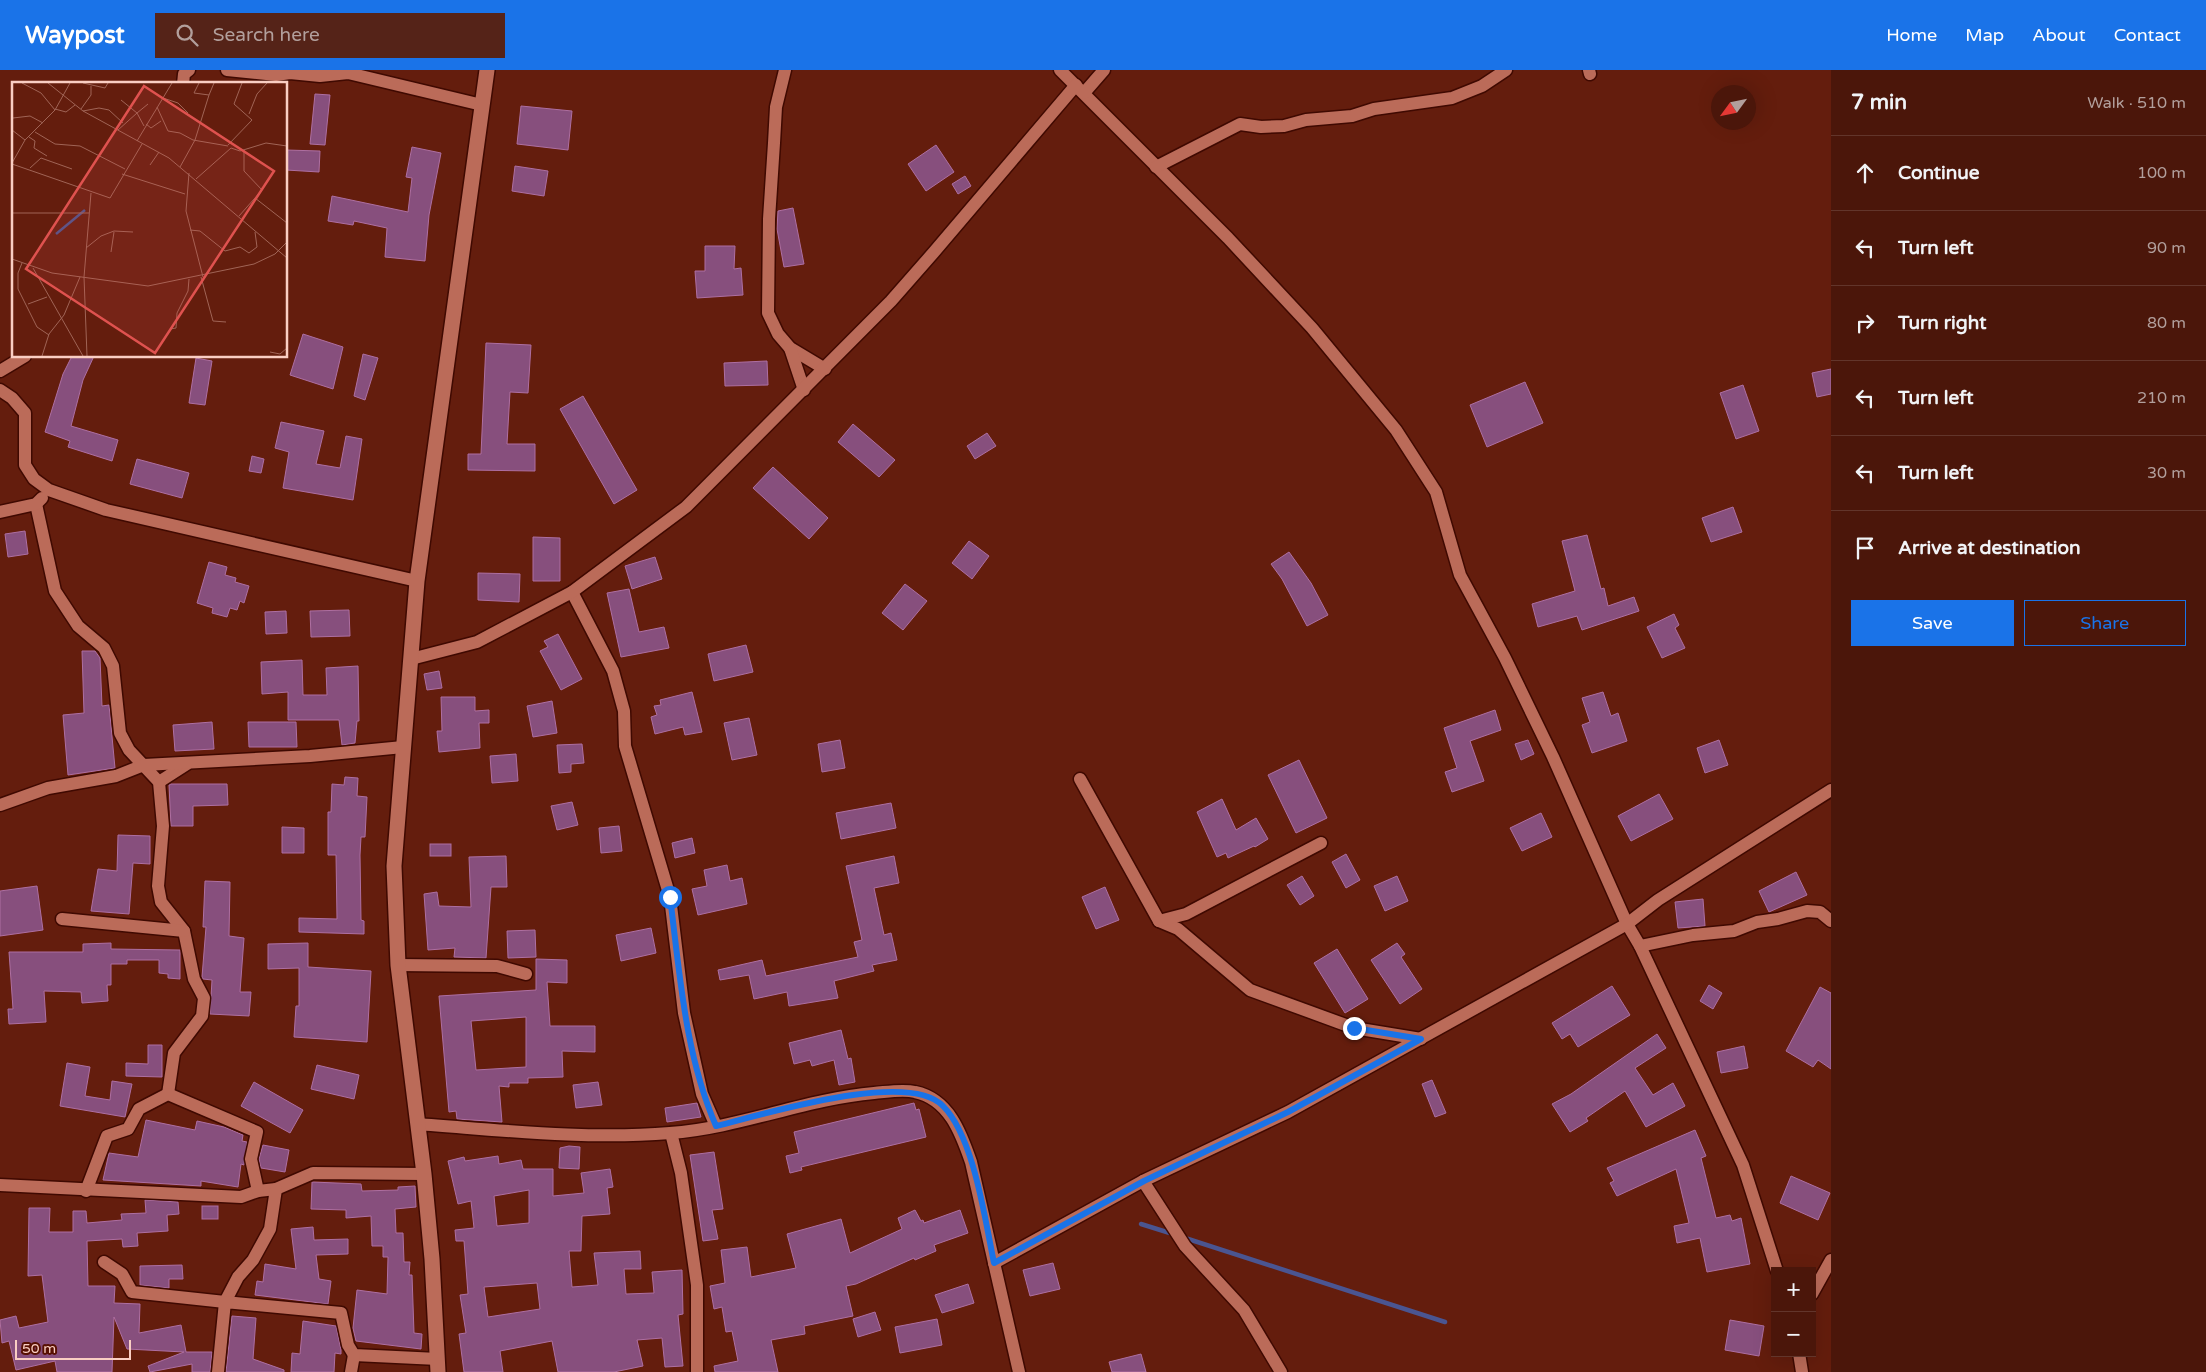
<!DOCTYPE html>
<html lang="en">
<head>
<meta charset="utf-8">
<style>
	body { margin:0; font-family:"Varela Round",sans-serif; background:#552318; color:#f1f3f6 }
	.controls { position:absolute; right:15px; bottom:15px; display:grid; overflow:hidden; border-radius:0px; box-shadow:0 5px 20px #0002 }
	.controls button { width:45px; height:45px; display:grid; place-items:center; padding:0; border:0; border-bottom:1px solid #62352b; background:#4b160a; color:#f1f3f6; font:25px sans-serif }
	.compass { position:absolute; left:1711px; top:15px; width:45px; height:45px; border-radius:50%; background:#4b160a; box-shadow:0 5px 20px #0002; rotate:237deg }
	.scale { position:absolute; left:15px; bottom:12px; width:116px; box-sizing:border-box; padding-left:5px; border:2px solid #facec3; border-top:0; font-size:14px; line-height:18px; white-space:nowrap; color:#facec3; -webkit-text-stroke:4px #571002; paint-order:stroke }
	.stop { position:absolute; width:15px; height:15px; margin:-11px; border:4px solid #1a73e8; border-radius:50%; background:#fff }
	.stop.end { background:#1a73e8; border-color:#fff; box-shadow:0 1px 5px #0008 }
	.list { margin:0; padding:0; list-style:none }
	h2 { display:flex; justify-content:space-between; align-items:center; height:65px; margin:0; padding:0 20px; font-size:21px }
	h2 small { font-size:16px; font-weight:400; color:#b29f9c }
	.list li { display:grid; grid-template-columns:32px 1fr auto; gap:15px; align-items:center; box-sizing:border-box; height:75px; padding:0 20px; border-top:1px solid #62352b }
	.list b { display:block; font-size:19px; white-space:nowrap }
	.list em { font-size:16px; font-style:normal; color:#b29f9c }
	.actions { display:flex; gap:10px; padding:15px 20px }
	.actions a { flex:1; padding:11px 0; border:1px solid #1a73e8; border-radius:0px; text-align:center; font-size:18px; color:#1a73e8 }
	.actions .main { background:#1a73e8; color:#fff }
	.icon { flex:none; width:28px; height:28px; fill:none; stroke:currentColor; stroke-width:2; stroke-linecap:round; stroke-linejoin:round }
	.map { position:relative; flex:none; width:1831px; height:1302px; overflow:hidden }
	header { display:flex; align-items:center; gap:30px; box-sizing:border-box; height:70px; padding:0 25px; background:#1a73e8; color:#fff }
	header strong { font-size:24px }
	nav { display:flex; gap:28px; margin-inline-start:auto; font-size:18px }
	.search { width:350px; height:45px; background:#552318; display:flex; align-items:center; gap:12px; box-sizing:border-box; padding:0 18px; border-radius:0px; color:#b29f9c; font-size:19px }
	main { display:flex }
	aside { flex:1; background:#4b160a }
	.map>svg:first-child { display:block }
</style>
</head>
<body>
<header>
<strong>Waypost</strong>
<div class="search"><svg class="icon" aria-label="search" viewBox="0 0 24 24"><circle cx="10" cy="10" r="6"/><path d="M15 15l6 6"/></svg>Search here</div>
<nav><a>Home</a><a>Map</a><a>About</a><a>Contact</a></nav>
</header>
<main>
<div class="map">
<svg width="1831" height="1302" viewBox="0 0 1831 1302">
	<rect width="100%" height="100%" fill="#641d0d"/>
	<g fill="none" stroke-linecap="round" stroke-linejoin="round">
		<g stroke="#4a5591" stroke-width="4.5">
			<polyline points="1141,1154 1173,1164"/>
			<polyline points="1182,1167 1445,1252"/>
		</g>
	</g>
	<g fill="#874f7d" stroke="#ae6fa2" fill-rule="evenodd">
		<polygon points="315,24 330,25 325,75 310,74"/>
		<polygon points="521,36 572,41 568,80 517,74"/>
		<polygon points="936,75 954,102 926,121 908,94"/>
		<polygon points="412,77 441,83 429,145 425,191 385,187 387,158 354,151 353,155 328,151 332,126 408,142 412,108 406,107"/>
		<polygon points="286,80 320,81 319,102 286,100"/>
		<polygon points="515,96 548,101 544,126 512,121"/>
		<polygon points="965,106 971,116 958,124 952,114"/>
		<polygon points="793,138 804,194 784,197 777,159 778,141"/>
		<polygon points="705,176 735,176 734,199 741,198 743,225 697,228 695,201 705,201"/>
		<polygon points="303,264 343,277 333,319 290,305"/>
		<polygon points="486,273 531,275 528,323 510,322 507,374 535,374 535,401 468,400 468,384 481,384"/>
		<polygon points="363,284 378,288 365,330 354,326"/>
		<polygon points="72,286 94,286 83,310 71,356 118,370 112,391 68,377 70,371 45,362 63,304"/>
		<polygon points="196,288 212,291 205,335 189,333"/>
		<polygon points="767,291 768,315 725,316 724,293"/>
		<polygon points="1831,299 1831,324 1817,327 1812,303"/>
		<polygon points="1525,312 1543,353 1487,377 1470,335"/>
		<polygon points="1743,315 1759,361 1736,369 1720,323"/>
		<polygon points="583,326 637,420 614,434 560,339"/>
		<polygon points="281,352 324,361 316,394 340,398 346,366 362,369 353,430 283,418 289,382 275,378"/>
		<polygon points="853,354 895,390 879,407 838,372"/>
		<polygon points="987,363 996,376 975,389 967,376"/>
		<polygon points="252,386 264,389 261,403 249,401"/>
		<polygon points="137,389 189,403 182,428 130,414"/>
		<polygon points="773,397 828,448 809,469 753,418"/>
		<polygon points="1733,437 1742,462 1711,472 1702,448"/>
		<polygon points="25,461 28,484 8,487 5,464"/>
		<polygon points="1587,465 1601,519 1604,518 1608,536 1634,527 1639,541 1582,560 1577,546 1538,557 1532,534 1575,521 1562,471"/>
		<polygon points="533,467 560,468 560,511 533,511"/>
		<polygon points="969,471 989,486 972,509 952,493"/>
		<polygon points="1289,482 1311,513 1328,545 1307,556 1282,509 1271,494"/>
		<polygon points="655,487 662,509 632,519 625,496"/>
		<polygon points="209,492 227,497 225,505 236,508 235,512 249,516 244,533 240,531 237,540 230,538 227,547 212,543 213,538 197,533"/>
		<polygon points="478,503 520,504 519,532 478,530"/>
		<polygon points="905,514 927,531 903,560 882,543"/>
		<polygon points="629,519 639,562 664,557 669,578 621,587 607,523"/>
		<polygon points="349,540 350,566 311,567 310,541"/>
		<polygon points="286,541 287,563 266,564 265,542"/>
		<polygon points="1674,544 1679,555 1675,558 1685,578 1662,588 1647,557"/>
		<polygon points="558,564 582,609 561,620 540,581 548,577 544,571"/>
		<polygon points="746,575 753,602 714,611 708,584"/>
		<polygon points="82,581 95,581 100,588 102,636 109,635 115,698 68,705 63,645 84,643"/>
		<polygon points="302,590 303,625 327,625 326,598 358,596 359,651 357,651 355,673 342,675 339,650 288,650 288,622 262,624 261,592"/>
		<polygon points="439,601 442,618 427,620 424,604"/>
		<polygon points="692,622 702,662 685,665 683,657 655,664 651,647 657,645 654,636 661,635 660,630"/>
		<polygon points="1603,622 1611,646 1618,643 1627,671 1592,683 1582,655 1590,652 1582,628"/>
		<polygon points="441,627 475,627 475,641 489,640 489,653 479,653 480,678 439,682 437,661 442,661"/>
		<polygon points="552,631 557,663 533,667 527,636"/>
		<polygon points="1495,640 1501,660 1470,671 1484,711 1452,722 1445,702 1457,698 1444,658"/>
		<polygon points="749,648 757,685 732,690 724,653"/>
		<polygon points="212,652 214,679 175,681 173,655"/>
		<polygon points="248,652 296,652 297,677 249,677"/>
		<polygon points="840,670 845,698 822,702 818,674"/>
		<polygon points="1528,670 1534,684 1521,690 1515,674"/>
		<polygon points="1719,670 1728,695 1705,703 1697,678"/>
		<polygon points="582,674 584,693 571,694 571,702 559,703 557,675"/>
		<polygon points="516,684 518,711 492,713 490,686"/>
		<polygon points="1299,690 1327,748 1296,763 1268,705"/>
		<polygon points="345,707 358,708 357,726 367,727 365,767 361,767 360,785 361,850 364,851 364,864 299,862 299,848 337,849 336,785 328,785 328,742 331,742 332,714 344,715"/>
		<polygon points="171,714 227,714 228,735 193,736 193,756 171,756 169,715"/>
		<polygon points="1659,724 1673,749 1631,771 1618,746"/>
		<polygon points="1222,729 1236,760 1256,748 1268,769 1255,777 1254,776 1228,788 1226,783 1217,787 1197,742"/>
		<polygon points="572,732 578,755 557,760 551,736"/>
		<polygon points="891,733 896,758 841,769 836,743"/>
		<polygon points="1541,743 1552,767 1522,781 1510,758"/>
		<polygon points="619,756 622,781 601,783 599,758"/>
		<polygon points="282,757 304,758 304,783 282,783"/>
		<polygon points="118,765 150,766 150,794 133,793 129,844 91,841 98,799 117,801"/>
		<polygon points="692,768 695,783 675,788 672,773"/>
		<rect x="430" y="774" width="21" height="12"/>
		<polygon points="1346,784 1360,810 1346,818 1332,792"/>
		<polygon points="506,786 507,817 491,817 486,888 454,887 455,878 428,880 424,824 437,822 439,836 471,837 469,787"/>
		<polygon points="894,786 899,813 874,818 884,865 891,863 897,890 872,895 874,901 834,911 838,928 789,936 787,922 754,929 749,905 720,910 718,900 762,890 766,906 858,887 854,872 862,870 846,796"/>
		<polygon points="727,795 730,811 742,808 747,834 698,845 692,819 707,816 704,800"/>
		<polygon points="1796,802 1807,825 1769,842 1759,821"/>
		<polygon points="1302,806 1314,826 1300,835 1287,815"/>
		<polygon points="1397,806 1408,831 1385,841 1374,816"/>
		<polygon points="205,811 230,812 229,866 244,868 240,922 251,922 249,946 210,944 212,910 203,909 202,907 206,857 203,857"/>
		<polygon points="37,816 43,860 0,866 0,821"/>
		<polygon points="1105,817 1119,850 1096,859 1082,827"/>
		<polygon points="1703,829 1705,856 1678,858 1675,832"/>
		<polygon points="651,858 656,883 621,891 616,865"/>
		<polygon points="535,860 536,887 508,888 507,861"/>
		<polygon points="111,873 111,879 180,880 180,909 168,908 168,904 159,903 159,890 127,890 127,894 111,894 111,915 107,915 108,931 82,933 81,922 44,921 46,952 9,954 8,939 13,939 9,882 83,882 83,874"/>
		<polygon points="308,873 308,897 371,901 367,972 294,967 296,936 299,936 299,898 268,899 268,874"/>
		<polygon points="1397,873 1405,884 1401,887 1422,919 1400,934 1371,890"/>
		<polygon points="1337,879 1368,929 1345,943 1314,893"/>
		<path d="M536 889 567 890V913L547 912 550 956H595V982L562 981 563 1007 528 1008V1013H509V1017L499 1016 502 1052 457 1049 456 1041 449 1042 439 926 536 920ZM526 947V997L476 1000 471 951Z"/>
		<polygon points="1709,915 1722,923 1713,939 1700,931"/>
		<polygon points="1612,916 1630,945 1578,977 1570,964 1562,969 1552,953"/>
		<polygon points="1820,917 1831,923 1831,999 1818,990 1813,997 1786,981"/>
		<polygon points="841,960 848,989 851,988 855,1012 839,1015 834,990 812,996 810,990 794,994 789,973"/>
		<polygon points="1657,964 1666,978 1635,998 1653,1025 1673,1013 1685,1036 1646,1057 1625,1021 1586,1048 1588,1051 1570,1062 1552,1034 1571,1024"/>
		<polygon points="148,975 162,975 162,1007 126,1006 126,993 148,994"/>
		<polygon points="1744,976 1748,998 1721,1003 1717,982"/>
		<polygon points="67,993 90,997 85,1026 110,1030 112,1011 132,1014 125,1047 60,1036"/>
		<polygon points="317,995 359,1005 354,1029 311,1019"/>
		<polygon points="1432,1010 1446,1043 1435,1047 1422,1014"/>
		<polygon points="254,1012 303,1040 290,1063 241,1036"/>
		<polygon points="598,1012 602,1035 576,1038 573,1015"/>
		<polygon points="697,1033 701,1047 667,1052 665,1038"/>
		<polygon points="914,1033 916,1040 919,1039 926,1067 801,1097 802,1100 790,1103 786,1086 799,1083 794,1062"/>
		<polygon points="146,1050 195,1060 197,1051 224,1057 243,1065 242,1071 247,1072 244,1095 241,1094 238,1117 201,1111 201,1116 103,1110 109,1083 138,1087"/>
		<polygon points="1695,1060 1706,1086 1701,1088 1716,1148 1730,1145 1732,1151 1741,1148 1750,1194 1707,1202 1700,1168 1677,1173 1674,1156 1689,1153 1676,1099 1617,1126 1610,1113 1614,1111 1607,1098"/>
		<polygon points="263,1075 289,1080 285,1102 261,1098 259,1089"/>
		<polygon points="569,1076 580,1077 579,1099 559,1098 560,1078"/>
		<polygon points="714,1082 723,1139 712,1140 718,1169 703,1171 690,1085"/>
		<path d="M498 1086 499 1094 521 1090 523 1099H553V1126L584 1123 581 1103 610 1099 613 1117 607 1118 610 1144 582 1146 581 1181H569L572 1217 598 1215 594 1183 640 1181 641 1199H624L626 1224 654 1223 652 1202 682 1200 683 1244 678 1245 683 1296 665 1297 662 1268 637 1270 643 1296 614 1302H558L552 1271 500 1281 503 1302H464L459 1264 466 1263 460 1225 468 1224 464 1171H456L455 1160 474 1158 471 1131 458 1134 448 1091 464 1087 465 1091ZM529 1120V1153L497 1156 494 1126ZM537 1213 540 1239 488 1247 484 1217Z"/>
		<polygon points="1791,1106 1830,1123 1818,1150 1780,1133"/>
		<polygon points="312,1112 361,1114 362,1121 398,1120 398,1117 415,1116 416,1137 395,1139 396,1163 403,1163 404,1192 410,1192 409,1205 412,1205 414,1263 422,1264 421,1279 356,1271 353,1258 357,1220 387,1224 388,1187 383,1187 383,1176 372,1176 371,1146 346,1148 346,1140 311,1139"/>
		<polygon points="145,1130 178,1132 179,1144 167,1145 168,1161 137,1163 138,1176 123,1177 122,1169 87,1171 88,1216 115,1216 114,1233 140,1234 139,1263 181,1255 186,1282 212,1282 210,1302 192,1302 192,1294 150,1302 148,1296 184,1282 127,1279 114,1247 112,1302 57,1302 55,1291 16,1300 9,1271 2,1273 0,1250 16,1246 19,1258 48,1252 42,1205 28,1206 29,1138 50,1138 49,1162 73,1162 73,1141 86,1141 87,1153 122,1150 121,1144 146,1143"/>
		<rect x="202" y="1136" width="16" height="13"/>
		<polygon points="915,1140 921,1151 923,1150 924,1153 960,1140 968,1163 934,1175 936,1181 915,1190 914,1188 856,1214 846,1216 853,1246 804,1256 805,1264 771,1270 778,1302 715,1302 714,1296 738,1291 732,1261 726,1262 722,1237 714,1239 710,1216 725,1213 721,1180 747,1177 751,1207 796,1198 787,1164 841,1149 850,1183 902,1159 898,1148"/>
		<polygon points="313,1157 314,1170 348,1169 348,1184 316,1185 319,1209 331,1211 328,1234 255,1225 257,1211 263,1212 265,1194 296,1199 291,1159"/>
		<polygon points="1053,1193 1060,1219 1030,1226 1023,1200"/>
		<polygon points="182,1195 183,1209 169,1209 169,1218 140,1215 140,1196"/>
		<polygon points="968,1214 974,1233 942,1243 935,1225"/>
		<polygon points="875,1242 881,1260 858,1267 853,1249"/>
		<polygon points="232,1246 256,1248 253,1289 284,1300 284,1302 226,1302"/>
		<polygon points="937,1249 942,1275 900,1283 895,1257"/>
		<polygon points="1730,1250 1764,1256 1759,1286 1725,1280"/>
		<polygon points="303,1251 336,1256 341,1280 341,1284 335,1283 334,1302 291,1302 292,1283 300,1284"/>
		<polygon points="1141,1284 1146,1302 1112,1302 1109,1292"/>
	</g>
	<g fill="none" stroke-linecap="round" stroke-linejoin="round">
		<defs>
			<g id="street">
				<polyline points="227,0 276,5 290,3 320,6 348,3 482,35"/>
				<polyline points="785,0 776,37 774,73 769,149 768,243 778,264 790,278 825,299"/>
				<polyline points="1060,0 1228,168 1312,258 1396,360 1436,422 1460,505 1505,588 1553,687 1627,854 1640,876 1743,1095 1777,1201"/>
				<polyline points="1589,0 1590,4"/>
				<polyline points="183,14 184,4 189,0"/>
				<polyline points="1084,23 1104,0"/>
				<polyline points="1156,97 1240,54 1261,57 1284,56 1306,50 1352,46 1374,39 1452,28 1482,16 1506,0"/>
				<polyline points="790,278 804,320"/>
				<polyline points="0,301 25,286"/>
				<polyline points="0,320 12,328 25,343 25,395 34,409 49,420 106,440 417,511"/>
				<polyline points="36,434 55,521 78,556 104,578 113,596 120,663 129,680 159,712 163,756 158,816 161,832 184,861 194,909 204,928 202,946 174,983 168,1024"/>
				<polyline points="0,442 36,434 42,428"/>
				<polyline points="572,522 613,601 624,641 625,676 670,827 684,943 702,1024 716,1056"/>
				<polyline points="411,589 477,572 572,522 686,437 891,231 934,182 1076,15"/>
				<polyline points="1080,709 1159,851 1178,859 1250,920 1354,958 1421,969"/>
				<polyline points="159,712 187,694"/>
				<polyline points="0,735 48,718 116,706 144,695 310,686 403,677"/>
				<polyline points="62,849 184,861"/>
				<polyline points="1159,851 1186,844 1321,773"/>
				<polyline points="1640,876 1693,865 1734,861 1757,852 1778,849 1807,841 1820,842 1831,851"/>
				<polyline points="398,895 497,896 526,904"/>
				<path d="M417 1054C501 1060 586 1070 670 1063 739 1058 805 1029 874 1023 887 1022 903 1019 915 1022 949 1029 961 1063 971 1092L1019 1302"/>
				<polyline points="671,1063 681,1103 697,1215 697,1302"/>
				<polyline points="1143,1111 1185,1176 1244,1240 1281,1302"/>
				<polyline points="0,1115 241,1127 258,1121 276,1119 313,1103 424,1104"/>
				<polyline points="86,1121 107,1066 128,1059 139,1039 168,1024 257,1062 251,1089 258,1121"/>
				<polyline points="104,1192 122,1204 132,1222 225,1232 238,1207 253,1190 270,1159 276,1119"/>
				<polyline points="994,1193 1143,1111 1288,1042 1627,854 1658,830 1831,720"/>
				<polyline points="1812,1224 1831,1190"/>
				<polyline points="1799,1283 1802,1302"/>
				<polyline points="218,1302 225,1232 341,1243 348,1275 354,1285 438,1289"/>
				<polyline points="351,1302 354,1285"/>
			</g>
			<polyline id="secondary" points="438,1302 432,1189 424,1104 398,895 394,796 417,511 487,0"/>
		</defs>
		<use href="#street" stroke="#3f0901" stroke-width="15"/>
		<use href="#secondary" stroke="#3f0901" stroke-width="18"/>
		<use href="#street" stroke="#bb6b59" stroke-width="12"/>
		<use href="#secondary" stroke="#bb6b59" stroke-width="15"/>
	</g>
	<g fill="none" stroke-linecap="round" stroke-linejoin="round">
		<path stroke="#1a73e8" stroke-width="6" d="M670 827C680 905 685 984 716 1056 762 1045 908 999 943 1036 974 1067 985 1150 994 1193L1144 1111 1288 1042 1421 969 1354 958"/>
	</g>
	<g transform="translate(12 12)">
		<rect width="275" height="275" fill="#641d0d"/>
		<path fill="none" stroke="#4a5591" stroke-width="2.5" d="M44 152 73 128"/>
		<path fill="none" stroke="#a06456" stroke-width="1" d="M10 1 29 11 43 28M36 1 71 29 157 76 275 176M71 1 93 6 96 1M187 1 182 11 197 13 202 1M151 16 166 21 176 31M145 25 156 49 168 51 181 58 216 64M43 27 54 30 63 23M69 27 79 13V4M71 29 87 26 97 28 111 41M237 32 245 12 255 1M1 36 18 34 31 41M134 42 139 46 149 39M132 44 125 31 136 22M0 48 13 58M106 48 125 31 109 18M23 50 43 62 68 64 113 87M17 55 23 59 22 66 35 74M125 59 160 1M216 63 240 38 222 22 230 1M0 81 13 58 43 28 58 1M0 82 98 116 130 62M138 83 147 70M168 85 183 58 197 13M18 86 29 76 60 87M177 91 174 129 191 195M110 92 173 112M184 97 219 66 228 69 254 61 275 64M243 116 275 141M0 131H77M227 134 250 108 232 89V68M178 148 188 149 213 169 228 165 237 171 245 165 243 150M74 166 89 154 102 149 121 150M99 170 102 150M0 177 40 191 136 204 242 182 263 172 275 160M10 181 6 191V207L25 245 37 253M21 186 71 274M189 195 201 239 214 240M16 222 35 215M158 247 164 246 165 231 176 209 177 197M258 270 268 272 275 266M30 274 37 252 52 233 68 195M75 274 72 195 79 111"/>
		<path fill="#df524f" fill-opacity="0.15" stroke="#df524f" stroke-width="2.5" d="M132 4 262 89 143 271 14 187Z"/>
		<rect width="275" height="275" fill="none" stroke="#facec3" stroke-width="2.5"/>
	</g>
</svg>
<div class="controls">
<button>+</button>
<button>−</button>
</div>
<svg class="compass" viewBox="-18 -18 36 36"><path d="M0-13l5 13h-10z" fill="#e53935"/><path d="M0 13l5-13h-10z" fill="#b29f9c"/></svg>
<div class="scale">50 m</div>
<div class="stop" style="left:670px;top:827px"></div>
<div class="stop end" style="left:1354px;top:958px"></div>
</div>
<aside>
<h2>7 min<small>Walk · 510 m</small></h2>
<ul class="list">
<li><svg class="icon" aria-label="ahead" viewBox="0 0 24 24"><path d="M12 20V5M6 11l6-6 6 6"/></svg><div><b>Continue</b></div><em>100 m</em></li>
<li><svg class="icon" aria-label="left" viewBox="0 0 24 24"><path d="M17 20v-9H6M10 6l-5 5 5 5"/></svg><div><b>Turn left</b></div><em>90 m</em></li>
<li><svg class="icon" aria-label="right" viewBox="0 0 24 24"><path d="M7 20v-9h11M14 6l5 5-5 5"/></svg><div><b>Turn right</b></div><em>80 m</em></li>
<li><svg class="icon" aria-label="left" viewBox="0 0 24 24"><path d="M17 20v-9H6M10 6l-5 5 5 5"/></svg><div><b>Turn left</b></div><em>210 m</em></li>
<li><svg class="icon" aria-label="left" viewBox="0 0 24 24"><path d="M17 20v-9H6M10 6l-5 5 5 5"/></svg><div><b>Turn left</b></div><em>30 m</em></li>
<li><svg class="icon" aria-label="arrive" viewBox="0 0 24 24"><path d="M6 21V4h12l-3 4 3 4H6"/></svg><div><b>Arrive at destination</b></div></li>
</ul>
<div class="actions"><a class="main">Save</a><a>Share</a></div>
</aside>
</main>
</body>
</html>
